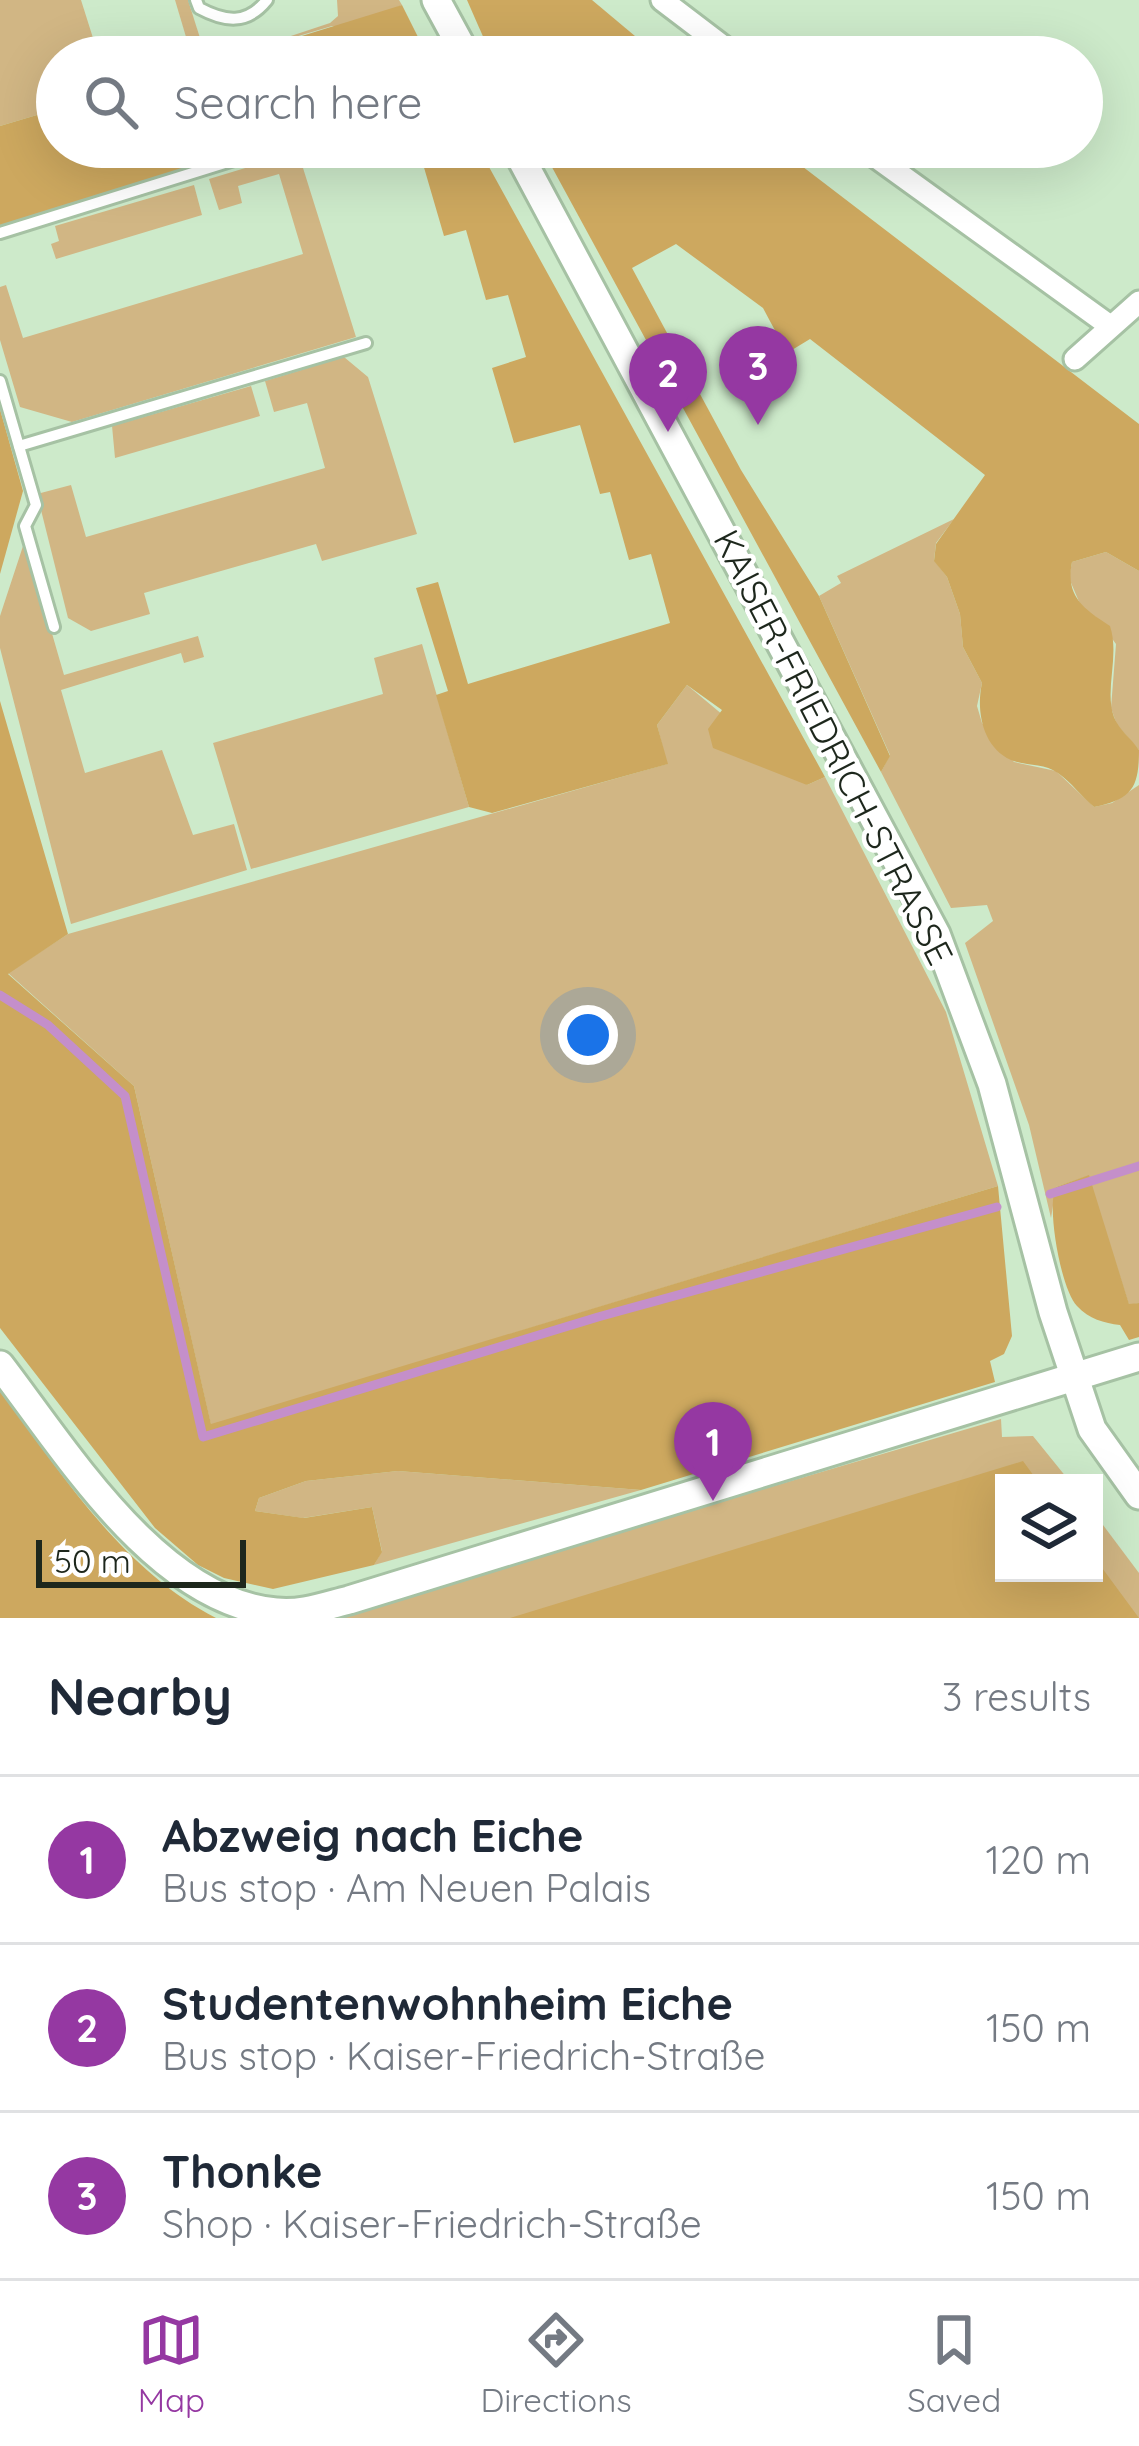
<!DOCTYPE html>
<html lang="en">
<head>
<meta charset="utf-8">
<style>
	body { margin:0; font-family:Quicksand,sans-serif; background:#f2f2f3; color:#1f2937 }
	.controls { position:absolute; right:36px; bottom:36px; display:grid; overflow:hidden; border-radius:0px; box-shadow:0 12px 48px #0002 }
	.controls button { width:108px; height:108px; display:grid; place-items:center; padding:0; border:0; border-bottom:3px solid #e0e1e3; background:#fff; color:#1f2937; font:60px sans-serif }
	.scale { position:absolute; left:36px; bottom:30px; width:210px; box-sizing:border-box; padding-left:12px; border:6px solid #1d271c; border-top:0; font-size:33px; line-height:42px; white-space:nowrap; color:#1d271c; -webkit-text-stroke:9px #fff; paint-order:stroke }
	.you { position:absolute; left:588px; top:1035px; width:42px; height:42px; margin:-30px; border:9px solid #fff; border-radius:50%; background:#1a73e8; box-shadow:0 0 0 18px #1a73e833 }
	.badge { display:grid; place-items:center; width:78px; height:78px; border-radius:50%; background:#9538a2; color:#fff; font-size:39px; font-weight:700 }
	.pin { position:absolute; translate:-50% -99px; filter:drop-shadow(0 3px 6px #0008) }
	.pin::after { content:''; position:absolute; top:63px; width:42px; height:36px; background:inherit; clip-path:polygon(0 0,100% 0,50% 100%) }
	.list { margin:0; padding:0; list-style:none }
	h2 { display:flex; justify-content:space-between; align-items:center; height:156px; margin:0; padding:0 48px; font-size:51px }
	h2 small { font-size:39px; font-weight:400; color:#747a83 }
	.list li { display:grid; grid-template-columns:78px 1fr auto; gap:36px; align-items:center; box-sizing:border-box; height:168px; padding:0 48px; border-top:3px solid #e0e1e3 }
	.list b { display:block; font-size:45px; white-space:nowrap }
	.list p { margin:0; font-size:39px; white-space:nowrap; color:#747a83 }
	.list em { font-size:39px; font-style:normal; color:#747a83 }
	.icon { flex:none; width:66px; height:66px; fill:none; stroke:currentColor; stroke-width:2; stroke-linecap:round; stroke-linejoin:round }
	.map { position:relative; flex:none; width:1139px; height:1618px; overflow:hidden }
	.search { position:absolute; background:#fff; box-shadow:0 12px 48px #0002; left:36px; right:36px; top:36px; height:132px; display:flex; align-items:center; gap:30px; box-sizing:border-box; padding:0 42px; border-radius:66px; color:#747a83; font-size:45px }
	.sheet { height:660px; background:#fff }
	nav { display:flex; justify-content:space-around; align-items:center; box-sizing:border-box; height:168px; border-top:3px solid #e0e1e3; background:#fff; font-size:33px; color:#747a83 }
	nav a { display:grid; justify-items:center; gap:6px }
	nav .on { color:#9538a2 }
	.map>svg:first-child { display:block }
</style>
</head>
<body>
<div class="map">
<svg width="1139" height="1618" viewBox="0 0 1139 1618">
	<rect width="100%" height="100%" fill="#cdeaca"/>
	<g fill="#d1b684">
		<polygon points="0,0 81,0 99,57 57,57 57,109 0,126"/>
		<polygon points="175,0 188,0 206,57 192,57"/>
		<polygon points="337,0 399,0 402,5 350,28 332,26 228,57 330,23 338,16"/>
		<polygon points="298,152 356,337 72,422 20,407 0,340 0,287 6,285 23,338 303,254 279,174 238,186 242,203 219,210 209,179"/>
		<polygon points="194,185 202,215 56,259 51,244 59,241 55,226"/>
		<polygon points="344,357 368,377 417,534 322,561 316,544 144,593 150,614 91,631 68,618 37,494 71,485 86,537 325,468 307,403 274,412 265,381"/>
		<polygon points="251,386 260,416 115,458 112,426"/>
		<polygon points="954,519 936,543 934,560 947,577 960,614 963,647 982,683 977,706 982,723 1014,762 1056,771 1094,807 1112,803 1139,785 1139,1303 1129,1305 1088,1176 1056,1187 1051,1218 1029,1125 965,943 993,921 987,905 951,908 881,772 890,755 819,596 841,583 837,576"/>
		<polygon points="25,540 64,675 198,636 204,657 184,663 181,653 61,690 85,773 162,750 193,835 234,824 247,870 71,924 0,648 0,616"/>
		<polygon points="1106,552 1139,571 1139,750 1117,725 1111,708 1116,644 1096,617 1083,611 1069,578 1072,562"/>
		<polygon points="422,644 469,807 251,869 213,743 383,694 374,658"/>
		<polygon points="687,685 807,785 825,777 946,1012 998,1186 211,1425 134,1086 8,973 68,934 667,764 657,725"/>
		<polygon points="1001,1419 1002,1437 1033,1436 1071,1483 1004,1483 1004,1573 1094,1573 1094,1513 1139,1573 1139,1618 326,1618"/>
		<polygon points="398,1471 641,1490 374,1565 382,1551 372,1507 303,1518 255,1511 259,1498 306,1481"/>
	</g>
	<g fill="#cda85f">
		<polygon points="467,0 592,0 660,57 492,57"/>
		<polygon points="402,5 428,57 391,57 369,50 354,57 234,57"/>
		<polygon points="57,109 57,147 254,147 0,226 0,126"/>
		<polygon points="418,147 478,147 825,777 807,785 713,748 708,729 722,710 687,685 657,725 668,764 492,813 469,807 436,695 448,691 416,588 438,582 468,684 670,623 651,554 629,560 610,492 600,494 580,425 514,443 492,368 526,357 508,295 486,300 466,230 444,236"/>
		<path d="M541 147H777L1139 424V571L1106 552 1072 562C1065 597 1084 609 1110 626 1120 656 1104 690 1114 717 1119 730 1131 738 1139 750 1139 788 1132 799 1094 807 1082 797 1071 782 1058 773 1044 763 1025 766 1011 760 982 747 976 710 982 683L963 647 960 614 947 577 934 561 936 544 985 475 810 339 787 353 763 308 676 244 632 268 741 470 819 596 890 756 881 772Z"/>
		<polygon points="0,409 23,491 0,574"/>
		<polygon points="0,701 68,934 8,974 134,1086 211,1424 998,1186 1012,1336 1004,1354 990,1361 995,1382 641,1490 398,1471 306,1481 259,1498 255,1511 304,1518 372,1507 382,1552 374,1565 273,1589 224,1578 198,1565 155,1528 0,1328"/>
		<path d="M1089 1175 1129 1304 1139 1303V1337L1129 1340 1120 1325C1104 1323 1089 1319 1077 1306 1061 1290 1046 1206 1056 1187Z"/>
		<path d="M0 1391C63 1475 121 1569 216 1618H0Z"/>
		<polygon points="1023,1461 1039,1483 1004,1483 1004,1573 1094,1573 1094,1557 1139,1618 510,1618"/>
	</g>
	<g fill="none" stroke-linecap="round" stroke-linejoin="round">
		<g stroke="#c48fca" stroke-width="9">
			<polyline points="0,995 48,1025 125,1096 203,1437 598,1317 997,1207"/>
			<polyline points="1050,1194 1139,1166"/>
		</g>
		<defs>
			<g id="service">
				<path d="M196 0 199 8C225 22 247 25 267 0"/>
				<polyline points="0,233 276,147"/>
				<polyline points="0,381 36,505 25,526 54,627"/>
				<polyline points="19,446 366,343"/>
			</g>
			<g id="minor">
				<polyline points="662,0 737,57"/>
				<polyline points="862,147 1110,326"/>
				<polyline points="1075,359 1139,302"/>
			</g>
			<g id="tertiary">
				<polyline points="436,0 467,57"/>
				<polyline points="515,147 936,934 992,1084 1053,1312 1092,1429 1139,1495"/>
				<path d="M0 1365C66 1451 158 1602 276 1612 301 1615 325 1606 349 1600L1139 1357"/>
			</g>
		</defs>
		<use href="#service" stroke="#a6c2a4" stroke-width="16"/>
		<use href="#minor" stroke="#a6c2a4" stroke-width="27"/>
		<use href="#tertiary" stroke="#a6c2a4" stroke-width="33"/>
		<use href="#service" stroke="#fff" stroke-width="10"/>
		<use href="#minor" stroke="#fff" stroke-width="21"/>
		<use href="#tertiary" stroke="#fff" stroke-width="27"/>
	</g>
	<g text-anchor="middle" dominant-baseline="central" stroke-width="9" stroke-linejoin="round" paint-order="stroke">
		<g font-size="36" fill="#1d271c" stroke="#fff">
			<text transform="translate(834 747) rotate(63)">KAISER-FRIEDRICH-STRASSE</text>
		</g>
	</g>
</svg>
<div class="controls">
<button><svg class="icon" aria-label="layers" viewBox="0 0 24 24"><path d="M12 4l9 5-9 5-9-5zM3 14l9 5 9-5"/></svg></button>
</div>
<div class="scale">50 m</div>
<div class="you"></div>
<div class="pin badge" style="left:713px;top:1501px">1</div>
<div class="pin badge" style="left:668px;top:432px">2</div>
<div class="pin badge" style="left:758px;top:425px">3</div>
<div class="search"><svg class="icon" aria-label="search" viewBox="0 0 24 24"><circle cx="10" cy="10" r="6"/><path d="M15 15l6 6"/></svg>Search here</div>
</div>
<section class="sheet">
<h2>Nearby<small>3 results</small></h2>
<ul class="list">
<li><span class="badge">1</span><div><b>Abzweig nach Eiche</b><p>Bus stop · Am Neuen Palais</p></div><em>120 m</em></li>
<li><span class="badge">2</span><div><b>Studentenwohnheim Eiche</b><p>Bus stop · Kaiser-Friedrich-Straße</p></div><em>150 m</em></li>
<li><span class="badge">3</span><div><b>Thonke</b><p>Shop · Kaiser-Friedrich-Straße</p></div><em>150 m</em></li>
</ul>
</section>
<nav>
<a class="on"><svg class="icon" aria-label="map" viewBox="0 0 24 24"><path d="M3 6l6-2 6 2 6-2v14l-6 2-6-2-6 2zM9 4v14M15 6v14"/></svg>Map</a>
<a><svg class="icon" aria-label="directions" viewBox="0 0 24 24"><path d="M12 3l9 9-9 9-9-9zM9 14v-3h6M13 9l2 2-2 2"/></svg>Directions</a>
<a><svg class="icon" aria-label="saved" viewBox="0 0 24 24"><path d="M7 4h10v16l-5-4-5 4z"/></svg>Saved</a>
</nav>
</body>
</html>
